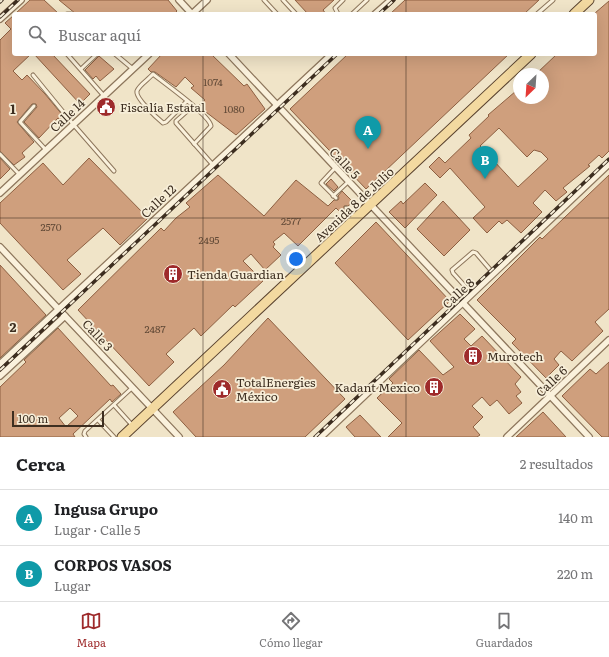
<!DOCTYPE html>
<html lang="es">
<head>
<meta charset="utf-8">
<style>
	body { margin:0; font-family:Literata,serif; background:#f2f2f2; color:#202124 }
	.compass { position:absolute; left:513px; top:68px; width:36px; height:36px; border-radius:50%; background:#fff; box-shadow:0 4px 16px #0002; rotate:205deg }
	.scale { position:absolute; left:12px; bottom:10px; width:92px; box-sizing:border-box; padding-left:4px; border:2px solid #3d2e20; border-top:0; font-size:11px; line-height:14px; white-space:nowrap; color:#3d2e20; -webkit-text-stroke:3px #f7eed8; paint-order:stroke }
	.you { position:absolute; left:296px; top:259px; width:14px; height:14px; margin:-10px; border:3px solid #fff; border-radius:50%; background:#1a73e8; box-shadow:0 0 0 6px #1a73e833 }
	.badge { display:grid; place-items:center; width:26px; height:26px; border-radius:50%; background:#9e2a2b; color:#fff; font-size:13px; font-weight:700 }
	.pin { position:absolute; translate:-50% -33px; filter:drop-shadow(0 1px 2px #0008) }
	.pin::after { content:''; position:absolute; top:21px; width:14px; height:12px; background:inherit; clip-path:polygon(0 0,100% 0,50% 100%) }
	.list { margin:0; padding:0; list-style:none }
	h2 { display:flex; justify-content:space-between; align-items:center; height:52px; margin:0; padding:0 16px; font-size:17px }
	h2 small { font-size:13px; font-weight:400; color:#757577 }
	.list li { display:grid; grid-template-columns:26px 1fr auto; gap:12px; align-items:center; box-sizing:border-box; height:56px; padding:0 16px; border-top:1px solid #e0e0e0 }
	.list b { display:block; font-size:15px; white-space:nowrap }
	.list p { margin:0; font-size:13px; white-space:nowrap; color:#757577 }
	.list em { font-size:13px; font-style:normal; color:#757577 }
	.icon { flex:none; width:22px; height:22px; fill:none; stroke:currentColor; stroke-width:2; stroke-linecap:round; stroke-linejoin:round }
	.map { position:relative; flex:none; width:609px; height:437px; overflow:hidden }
	.search { position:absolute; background:#fff; box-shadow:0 4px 16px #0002; left:12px; right:12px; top:12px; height:44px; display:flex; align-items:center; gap:10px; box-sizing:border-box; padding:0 14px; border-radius:4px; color:#757577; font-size:15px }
	.sheet { height:164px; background:#fff }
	nav { display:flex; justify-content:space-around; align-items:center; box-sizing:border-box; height:56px; border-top:1px solid #e0e0e0; background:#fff; font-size:11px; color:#757577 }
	nav a { display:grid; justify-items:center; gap:2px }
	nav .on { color:#9e2a2b }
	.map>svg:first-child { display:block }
</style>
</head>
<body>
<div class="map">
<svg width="609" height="437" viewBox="0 0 609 437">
	<rect width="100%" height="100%" fill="#f0e4c8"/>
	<g fill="#cf9f7d" stroke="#8d5f41" fill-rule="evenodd">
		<polygon points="30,0 44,0 59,14 15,14"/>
		<polygon points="59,0 168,0 177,11 174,14 76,14"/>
		<polygon points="295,0 334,0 323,10 326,14 308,14"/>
		<polygon points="405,0 539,0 524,14 390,14"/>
		<path d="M609 1V151L602 158 599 155 588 165 590 166 563 188 567 192 556 201 545 190 533 203 542 212 521 233 507 220 502 224 499 221 487 233 473 218 485 207 450 168 440 178 429 167 439 157 445 163 471 138 469 135 489 116 488 115 516 91 519 94V98H523L525 100 528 98H543V74H536L557 54H595V13ZM499 128 527 157 534 150 541 152 548 159 518 187 480 146Z"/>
		<polygon points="14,15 14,54 31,54 13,71 22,80 27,75 45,94 64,117 61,121 58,118 39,138 24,122 37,107 36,104 32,104 17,122 34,142 22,153 25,157 14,165 0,151 0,40 11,29 5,23"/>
		<polygon points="34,54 52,54 90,94 80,104"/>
		<polygon points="162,54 211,54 244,86 247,84 265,109 236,135 198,106 205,100 191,88 194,86 185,77 176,87 155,72 151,72 148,69"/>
		<polygon points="348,54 509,54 366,189 290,109"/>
		<polygon points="99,56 114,69 100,81 96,76 93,79 85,70"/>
		<polygon points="0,158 10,169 0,179"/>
		<polygon points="89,158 148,218 120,245 103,228 67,260 81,274 63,290 0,223 0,203 43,163 63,185"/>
		<polygon points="218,175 264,216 296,180 328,206 334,200 338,200 339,198 338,196 342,191 353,202 348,206 344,206 344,210 341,213 336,208 298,246 284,233 273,242 275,244 273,247 281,255 265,270 251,254 243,261 263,281 235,307 233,305 201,336 194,328 166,354 174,362 149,386 78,310 161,228 164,231 176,218 190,207 186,203"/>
		<polygon points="609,175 609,309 595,322 603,331 572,361 561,351 554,359 559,365 546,378 512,343 516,339 477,300 540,237 542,239"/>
		<polygon points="331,179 338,187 334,191 326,184"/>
		<polygon points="425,183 437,195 405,228 389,212 401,201 403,204"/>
		<polygon points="443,201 470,230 444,256 417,229"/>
		<polygon points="376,222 450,301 408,340 335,263"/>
		<polygon points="0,265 46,315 0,358"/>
		<polygon points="460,314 475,329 464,339 471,346 482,336 521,377 515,384 521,392 516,396 522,403 509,414 497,400 490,406 482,397 472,406 483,417 473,427 480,435 477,437 388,437 402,423 377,398 393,383 389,379 419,350 443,375 454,367 430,341"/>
		<polygon points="268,318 345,399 305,437 196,437 173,412 224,365"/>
		<path d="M58 328 111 386 113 385 121 394 112 402 110 399 73 434 75 437H0V387L26 362 24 360ZM70 408 78 416 66 427 59 418Z"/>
		<polygon points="609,362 609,437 602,437 562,396 590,369 596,374"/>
		<polygon points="543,412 566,437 516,437"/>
		<polygon points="360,415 381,437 355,437 346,427"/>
	</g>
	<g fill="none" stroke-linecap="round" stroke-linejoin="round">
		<defs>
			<g id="lane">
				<polyline points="264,0 277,14"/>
				<polyline points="283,0 296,14"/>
				<polyline points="67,14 71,14"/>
				<polyline points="338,14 335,8 343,0"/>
				<polyline points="352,14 367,0"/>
				<polyline points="537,14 553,0"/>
				<polyline points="67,54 104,96"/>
				<polyline points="115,54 133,69"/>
				<polyline points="81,69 97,54"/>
				<polyline points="33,75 73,124 114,171"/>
				<path d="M187 101 166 122 163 123C157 118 135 98 137 91 139 85 149 79 153 74 164 83 210 115 211 126L194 144"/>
				<polyline points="34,106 20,122 46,150"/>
				<polyline points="193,106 176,121 176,123 213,165"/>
				<polyline points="0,154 20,175"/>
				<polyline points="335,168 321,183 336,198"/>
				<polyline points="333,196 348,182"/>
				<polyline points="346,208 355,217"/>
				<polyline points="472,294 453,273 452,270 473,252 476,253 494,274"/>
				<polyline points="114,405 132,425"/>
				<polyline points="98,420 114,437"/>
				<polyline points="86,437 84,434 85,431 133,387"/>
			</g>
			<g id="street">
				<polyline points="179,0 192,14"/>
				<polyline points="192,14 207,0"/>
				<polyline points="375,14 391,0"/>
				<polyline points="0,19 21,0"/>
				<polyline points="229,54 589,437"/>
				<polyline points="0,193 149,54"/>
				<polyline points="0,247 179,437"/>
				<polyline points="0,364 332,54"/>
				<polyline points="0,376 65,316"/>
				<polyline points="321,437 609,164"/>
				<polyline points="507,437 609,340"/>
			</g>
			<g id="primary">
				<polyline points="574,14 589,0"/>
				<polyline points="122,437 531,54"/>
			</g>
		</defs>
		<use href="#lane" stroke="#8d765c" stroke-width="5"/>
		<use href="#street" stroke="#8d765c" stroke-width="8"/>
		<use href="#primary" stroke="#5b4430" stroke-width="11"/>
		<use href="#lane" stroke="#faf1dc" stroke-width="3"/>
		<use href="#street" stroke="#faf1dc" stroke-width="5.5"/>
		<use href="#primary" stroke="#f3d9a0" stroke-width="9"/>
		<defs>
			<g id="rail">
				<polyline points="0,2 2,0"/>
				<polyline points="379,14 394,0"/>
				<polyline points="0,17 18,0"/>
				<polyline points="0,370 337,54"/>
				<polyline points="315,437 609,159"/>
			</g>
		</defs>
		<use href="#rail" stroke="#3d2e20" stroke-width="3.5"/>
		<use href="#rail" stroke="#f7eed8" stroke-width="2" stroke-dasharray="6" stroke-linecap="butt"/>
	</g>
	<path fill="none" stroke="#3d2e20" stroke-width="1" stroke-opacity="0.55" d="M203 0V14M406 0V14M203 54V437M406 54V437M0 218H609"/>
	<defs>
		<symbol id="civic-disc" viewBox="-11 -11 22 22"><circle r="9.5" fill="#9e2a2b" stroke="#f7eed8"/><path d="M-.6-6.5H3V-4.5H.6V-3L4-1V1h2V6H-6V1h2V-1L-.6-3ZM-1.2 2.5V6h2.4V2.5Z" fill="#fff"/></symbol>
		<symbol id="building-disc" viewBox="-11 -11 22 22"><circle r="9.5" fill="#9e2a2b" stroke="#f7eed8"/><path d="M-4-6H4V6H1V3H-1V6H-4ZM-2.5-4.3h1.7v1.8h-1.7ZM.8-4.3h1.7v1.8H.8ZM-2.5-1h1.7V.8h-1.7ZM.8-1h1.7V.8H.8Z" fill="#fff"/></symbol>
	</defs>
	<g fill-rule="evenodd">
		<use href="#civic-disc" x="95" y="96" width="22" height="22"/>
		<use href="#building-disc" x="162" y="263" width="22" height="22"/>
		<use href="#building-disc" x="462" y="345" width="22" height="22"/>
		<use href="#building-disc" x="423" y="376" width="22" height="22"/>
		<use href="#civic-disc" x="211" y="378" width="22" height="22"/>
	</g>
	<g text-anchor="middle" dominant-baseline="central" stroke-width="3.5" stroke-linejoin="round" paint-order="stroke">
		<g font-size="10" fill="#624a37">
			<text x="213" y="81">1074</text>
			<text x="234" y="108">1080</text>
			<text x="291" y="220">2577</text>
			<text x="51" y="226">2570</text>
			<text x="209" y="239">2495</text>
			<text x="155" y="328">2487</text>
		</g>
		<g font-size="12" fill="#3d2e20" stroke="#f7eed8" text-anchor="start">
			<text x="120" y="107">Fiscalía Estatal</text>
			<text x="187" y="274">Tienda Guardian</text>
			<text x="487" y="356">Murotech</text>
			<text x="236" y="382">TotalEnergies<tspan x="236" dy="14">México</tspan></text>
			<text x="420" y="387" text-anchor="end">Kadant Mexico</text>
		</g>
		<g font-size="12" fill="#3d2e20" stroke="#f7eed8">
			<text transform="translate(67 115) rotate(-43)">Calle 14</text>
			<text transform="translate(345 163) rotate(47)">Calle 5</text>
			<text transform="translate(158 201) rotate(-43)">Calle 12</text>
			<text transform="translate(354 204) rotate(-43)">Avenida 8 de Julio</text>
			<text transform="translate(458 293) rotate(-43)">Calle 8</text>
			<text transform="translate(98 335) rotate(47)">Calle 3</text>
			<text transform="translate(551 381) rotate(-44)">Calle 6</text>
		</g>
	</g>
	<g font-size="13" text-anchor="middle" font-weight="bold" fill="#3d2e20" stroke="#f7eed8" stroke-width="3.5" stroke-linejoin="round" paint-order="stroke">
		<text x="13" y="114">1</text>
		<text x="13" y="332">2</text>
	</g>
</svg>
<svg class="compass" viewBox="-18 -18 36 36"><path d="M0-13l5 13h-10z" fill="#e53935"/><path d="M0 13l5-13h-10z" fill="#757577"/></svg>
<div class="scale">100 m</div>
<div class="you"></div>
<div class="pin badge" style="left:368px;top:149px;background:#0f9aa8">A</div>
<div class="pin badge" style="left:485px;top:179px;background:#0f9aa8">B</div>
<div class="search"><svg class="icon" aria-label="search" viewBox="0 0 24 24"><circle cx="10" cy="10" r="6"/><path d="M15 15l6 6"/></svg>Buscar aquí</div>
</div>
<section class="sheet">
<h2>Cerca<small>2 resultados</small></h2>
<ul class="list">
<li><span class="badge" style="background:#0f9aa8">A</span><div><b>Ingusa Grupo</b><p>Lugar · Calle 5</p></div><em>140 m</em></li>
<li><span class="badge" style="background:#0f9aa8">B</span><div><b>CORPOS VASOS</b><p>Lugar</p></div><em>220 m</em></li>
</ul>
</section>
<nav>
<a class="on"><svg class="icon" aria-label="map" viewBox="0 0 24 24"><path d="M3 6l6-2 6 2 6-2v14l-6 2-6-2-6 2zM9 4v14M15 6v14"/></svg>Mapa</a>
<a><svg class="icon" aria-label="directions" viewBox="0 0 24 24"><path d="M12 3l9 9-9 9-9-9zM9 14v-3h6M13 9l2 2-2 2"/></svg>Cómo llegar</a>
<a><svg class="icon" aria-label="saved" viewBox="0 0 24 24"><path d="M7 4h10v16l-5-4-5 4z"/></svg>Guardados</a>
</nav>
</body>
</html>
